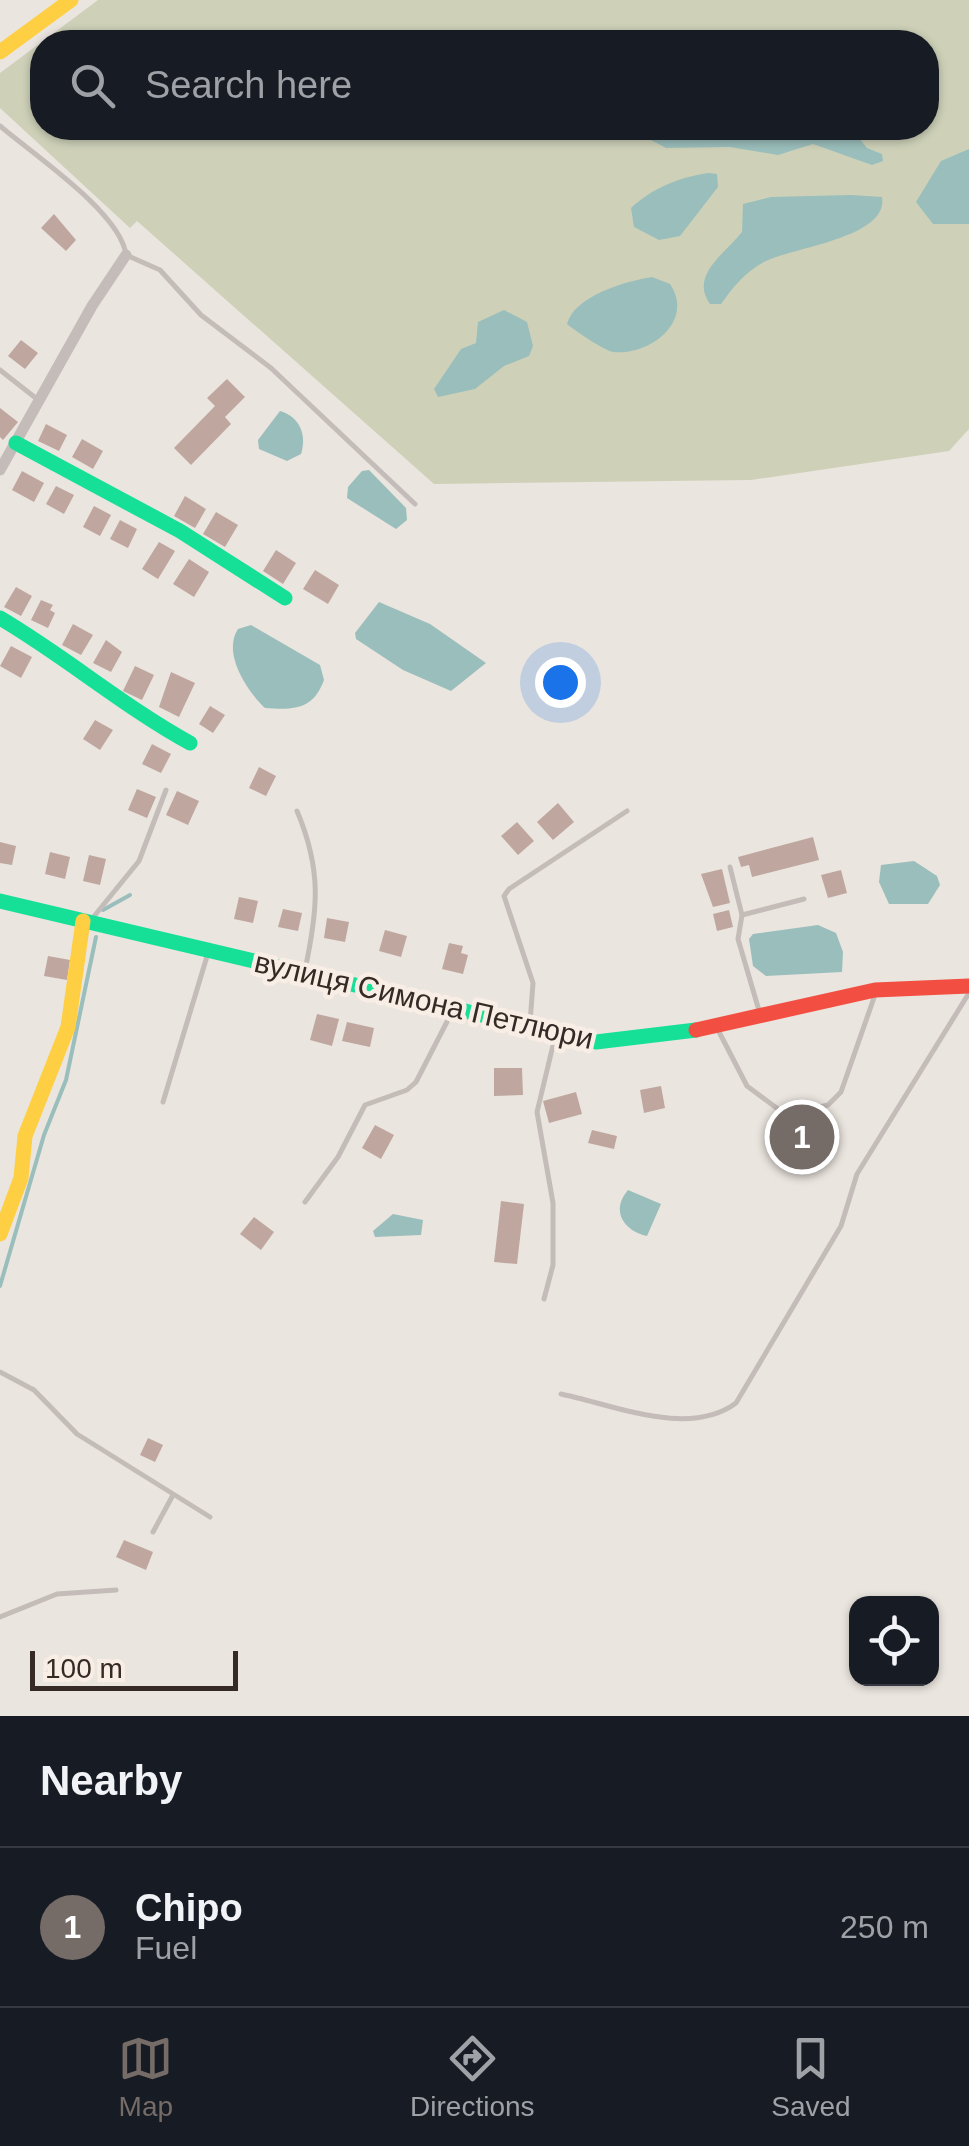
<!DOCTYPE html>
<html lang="en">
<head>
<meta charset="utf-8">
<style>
	body { margin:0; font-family:Helvetica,sans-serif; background:#20242c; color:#f1f3f6 }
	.controls { position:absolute; right:30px; bottom:30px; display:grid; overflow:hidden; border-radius:20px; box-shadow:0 2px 8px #0004 }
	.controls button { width:90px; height:90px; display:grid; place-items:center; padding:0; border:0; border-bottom:2px solid #363941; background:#171b24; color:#f1f3f6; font:50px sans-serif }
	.scale { position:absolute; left:30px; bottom:25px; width:208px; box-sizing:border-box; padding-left:10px; border:5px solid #352a26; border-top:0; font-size:28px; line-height:35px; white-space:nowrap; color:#352a26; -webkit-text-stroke:8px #f9eee5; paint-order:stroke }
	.you { position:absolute; left:560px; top:682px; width:35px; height:35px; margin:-25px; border:8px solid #fff; border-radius:50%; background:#1a73e8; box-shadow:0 0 0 15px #1a73e833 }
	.badge { display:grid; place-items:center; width:65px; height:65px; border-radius:50%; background:#756b67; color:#fff; font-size:32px; font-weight:700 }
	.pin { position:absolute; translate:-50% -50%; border:5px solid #fff; box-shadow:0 2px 10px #0006 }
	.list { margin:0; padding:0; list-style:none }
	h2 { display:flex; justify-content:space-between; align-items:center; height:130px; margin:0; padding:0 40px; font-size:42px }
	h2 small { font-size:32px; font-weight:400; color:#9ea1a6 }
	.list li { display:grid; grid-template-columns:65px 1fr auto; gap:30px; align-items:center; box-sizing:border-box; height:160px; padding:0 40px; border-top:2px solid #363941 }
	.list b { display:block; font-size:38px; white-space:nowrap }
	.list p { margin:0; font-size:32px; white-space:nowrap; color:#9ea1a6 }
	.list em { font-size:32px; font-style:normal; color:#9ea1a6 }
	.icon { flex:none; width:55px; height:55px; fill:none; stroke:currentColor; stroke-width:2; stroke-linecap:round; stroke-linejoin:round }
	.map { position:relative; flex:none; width:969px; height:1716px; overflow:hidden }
	.search { position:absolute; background:#171b24; box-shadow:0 2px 8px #0004; left:30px; right:30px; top:30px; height:110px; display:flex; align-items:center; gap:25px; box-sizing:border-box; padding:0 35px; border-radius:40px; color:#9ea1a6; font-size:38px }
	.sheet { height:290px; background:#171b24 }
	nav { display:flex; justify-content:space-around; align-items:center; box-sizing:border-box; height:140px; border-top:2px solid #363941; background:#171b24; font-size:28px; color:#9ea1a6 }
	nav a { display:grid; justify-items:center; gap:5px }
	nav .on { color:#756b67 }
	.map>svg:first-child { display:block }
</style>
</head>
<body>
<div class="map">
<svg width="969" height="1716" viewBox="0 0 969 1716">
	<rect width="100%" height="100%" fill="#ebe5df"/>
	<path fill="#ced1b8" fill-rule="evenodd" d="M98 0H969V429L949 451 751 480 434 484 137 221 130 228 0 108V73ZM42 42H926V128H42Z"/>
	<g fill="#9abebb">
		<polygon points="654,128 812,128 859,138 867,148 882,154 883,161 872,165 813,144 778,155 730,147 666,148 649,139"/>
		<polygon points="969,149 969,224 933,224 916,202 941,161"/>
		<path d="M709 173 717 174 718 187 680 236 659 240 634 227 631 208C652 188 680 177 709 173Z"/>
		<path d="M851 195 882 197C889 237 795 247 766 261 747 270 733 287 721 304H710C689 275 726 253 742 232L743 204 771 197Z"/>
		<path d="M652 277 670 284C695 321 650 356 613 352 605 351 574 330 567 324 574 296 626 281 652 277Z"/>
		<polygon points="504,310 527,322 533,346 529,356 504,366 475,389 438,397 434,389 461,349 476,343 478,322"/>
		<path d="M280 411C300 417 307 435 301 454L287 461 259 449 258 440Z"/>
		<polygon points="369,470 406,508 407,520 396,529 347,498 348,487 362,471"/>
		<polygon points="379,602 430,624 486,663 451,691 403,670 356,639 355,633"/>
		<path d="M251 625 320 665 324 680C313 710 294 710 265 708 247 691 222 653 238 629Z"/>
		<polygon points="914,861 937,876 940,885 928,904 889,904 879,882 881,865"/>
		<polygon points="818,925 836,933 843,952 842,972 766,976 753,966 749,939 753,934"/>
		<path d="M628 1190 661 1204 647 1236C624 1231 610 1211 628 1190Z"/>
		<polygon points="393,1214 423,1220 421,1235 375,1237 373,1231"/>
	</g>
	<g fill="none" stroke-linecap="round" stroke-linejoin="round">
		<g stroke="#9abebb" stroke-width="4">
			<polyline points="103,910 130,895"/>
			<polyline points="0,1286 44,1135 66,1080 96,937"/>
		</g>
	</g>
	<g fill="#bfa7a0">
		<polygon points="54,214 76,240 66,251 41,228"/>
		<polygon points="21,340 38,353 25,369 8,356"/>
		<polygon points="227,379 245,397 225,417 231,424 191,465 174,448 215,406 207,398"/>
		<polygon points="0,408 18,422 3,440 0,437"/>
		<polygon points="46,424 67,435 59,451 38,441"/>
		<polygon points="82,439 103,451 93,469 72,457"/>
		<polygon points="22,471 44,483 34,502 12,490"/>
		<polygon points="56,486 74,495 64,514 46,504"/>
		<polygon points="185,496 206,509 195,528 174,516"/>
		<polygon points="94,506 111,515 100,536 83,527"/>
		<polygon points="216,512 238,525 225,547 203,534"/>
		<polygon points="120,520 137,529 128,548 110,539"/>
		<polygon points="159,542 175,551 158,579 142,569"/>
		<polygon points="276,550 296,563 283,584 263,571"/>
		<polygon points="189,559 209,572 194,597 173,584"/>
		<polygon points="315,570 339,585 328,604 303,589"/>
		<polygon points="16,587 32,596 21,616 4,607"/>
		<polygon points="41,600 53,605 50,610 55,613 48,628 31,620"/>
		<polygon points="73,624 93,635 81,655 62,645"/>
		<polygon points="106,640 122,652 111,672 93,663"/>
		<polygon points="11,646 32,657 21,678 0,666"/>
		<polygon points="135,666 154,675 142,700 123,691"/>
		<polygon points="171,672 195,683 179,717 159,707"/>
		<polygon points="210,706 225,715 213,733 199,724"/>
		<polygon points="95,720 113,730 100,750 83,739"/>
		<polygon points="152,744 171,754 161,773 142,764"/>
		<polygon points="259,767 276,776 266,796 249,788"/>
		<polygon points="137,789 156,797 147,818 128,810"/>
		<polygon points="177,791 199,801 188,825 166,815"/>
		<polygon points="558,803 574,822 553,840 537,822"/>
		<polygon points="517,822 534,841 518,855 501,836"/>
		<polygon points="813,837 819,860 752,877 749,865 741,867 738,857"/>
		<polygon points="0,842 16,846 12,865 0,863"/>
		<polygon points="50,852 70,857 65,879 45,874"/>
		<polygon points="89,855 106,859 100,885 83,881"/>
		<polygon points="722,869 730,903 713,907 701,874"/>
		<polygon points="841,870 847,893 828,898 821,875"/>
		<polygon points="239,897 258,901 253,923 234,919"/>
		<polygon points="283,909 302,913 298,931 278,927"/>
		<polygon points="729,910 733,927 717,931 713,914"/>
		<polygon points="327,918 349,922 345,942 324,938"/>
		<polygon points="385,930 407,936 401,957 379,951"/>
		<polygon points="449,943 463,946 461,953 468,955 463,974 442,969"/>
		<polygon points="48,956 70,960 67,980 44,976"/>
		<polygon points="317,1014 339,1019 332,1046 310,1040"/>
		<polygon points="347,1022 374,1028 370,1047 342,1041"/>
		<polygon points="494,1068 522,1068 523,1095 494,1096"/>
		<polygon points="661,1086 665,1108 644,1113 640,1090"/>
		<polygon points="576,1092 582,1114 549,1123 543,1101"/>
		<polygon points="375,1125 394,1135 381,1159 362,1148"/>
		<polygon points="814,1126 818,1141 791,1148 787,1133"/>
		<polygon points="592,1130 617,1136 614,1149 588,1143"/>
		<polygon points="501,1201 524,1204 517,1264 494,1262"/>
		<polygon points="254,1217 274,1232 261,1250 240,1234"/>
		<polygon points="148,1438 163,1445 155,1462 140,1455"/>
		<polygon points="124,1540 153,1552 146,1570 116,1557"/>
	</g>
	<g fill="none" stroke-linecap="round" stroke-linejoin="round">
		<g stroke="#c4bcb8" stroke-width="5">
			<path d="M0 126C34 155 121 213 126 255L160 270 201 315 271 368 415 504"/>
			<polyline points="0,370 37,399"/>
			<path d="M297 811C322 870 318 909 305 970"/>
			<polyline points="730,867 742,915 738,939 760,1014"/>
			<polyline points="742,915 804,899"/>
			<polyline points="91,920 139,861 166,790"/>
			<polyline points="530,1023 533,983 504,896 509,889 627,811"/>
			<polyline points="716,1026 747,1086 786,1115 828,1105 841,1092 876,992"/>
			<polyline points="163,1102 208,953"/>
			<polyline points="305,1202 338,1157 365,1105 407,1090 416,1082 452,1012"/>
			<polyline points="544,1299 553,1265 553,1203 537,1112 555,1037"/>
			<polyline points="0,1372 34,1390 77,1434 210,1517"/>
			<path d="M561 1394C614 1405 689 1438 736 1403L841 1226 857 1174 969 993"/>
			<polyline points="153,1532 173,1495"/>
			<polyline points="0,1617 57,1594 116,1590"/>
		</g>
		<polyline stroke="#c4bcb8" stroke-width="11" points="0,470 92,306 126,255"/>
		<g stroke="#16e098" stroke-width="15">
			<polyline points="16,443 180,531 285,598"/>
			<path d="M0 618C66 657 123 706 190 743"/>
			<polyline points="0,901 596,1042 696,1030"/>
		</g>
		<g stroke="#ffcf43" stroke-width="15">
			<polyline points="0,52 71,0"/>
			<polyline points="0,1234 21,1178 25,1136 68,1027 83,921"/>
		</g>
		<polyline stroke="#f24e42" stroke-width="15" points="696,1030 875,990 969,986"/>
	</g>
	<g text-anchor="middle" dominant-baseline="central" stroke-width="9" stroke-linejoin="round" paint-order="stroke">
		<g font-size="30" fill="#352a26" stroke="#f9eee5">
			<text transform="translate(424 1000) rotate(13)">вулиця Симона Петлюри</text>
		</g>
	</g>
</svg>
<div class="controls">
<button><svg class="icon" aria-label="locate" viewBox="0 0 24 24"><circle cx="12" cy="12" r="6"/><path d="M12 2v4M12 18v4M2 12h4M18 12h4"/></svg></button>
</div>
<div class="scale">100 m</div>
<div class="you"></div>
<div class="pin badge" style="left:802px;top:1137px">1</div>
<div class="search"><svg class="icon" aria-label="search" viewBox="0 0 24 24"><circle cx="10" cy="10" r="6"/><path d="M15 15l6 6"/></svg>Search here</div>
</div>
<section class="sheet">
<h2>Nearby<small></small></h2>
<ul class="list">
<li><span class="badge">1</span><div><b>Chipo</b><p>Fuel</p></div><em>250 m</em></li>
</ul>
</section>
<nav>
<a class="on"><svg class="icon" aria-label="map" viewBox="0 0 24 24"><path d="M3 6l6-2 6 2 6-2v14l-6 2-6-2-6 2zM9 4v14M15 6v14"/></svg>Map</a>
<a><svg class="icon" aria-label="directions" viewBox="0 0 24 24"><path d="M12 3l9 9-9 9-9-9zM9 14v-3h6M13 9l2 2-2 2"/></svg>Directions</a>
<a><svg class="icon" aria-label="saved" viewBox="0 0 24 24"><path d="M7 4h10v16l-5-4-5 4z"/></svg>Saved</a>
</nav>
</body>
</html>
